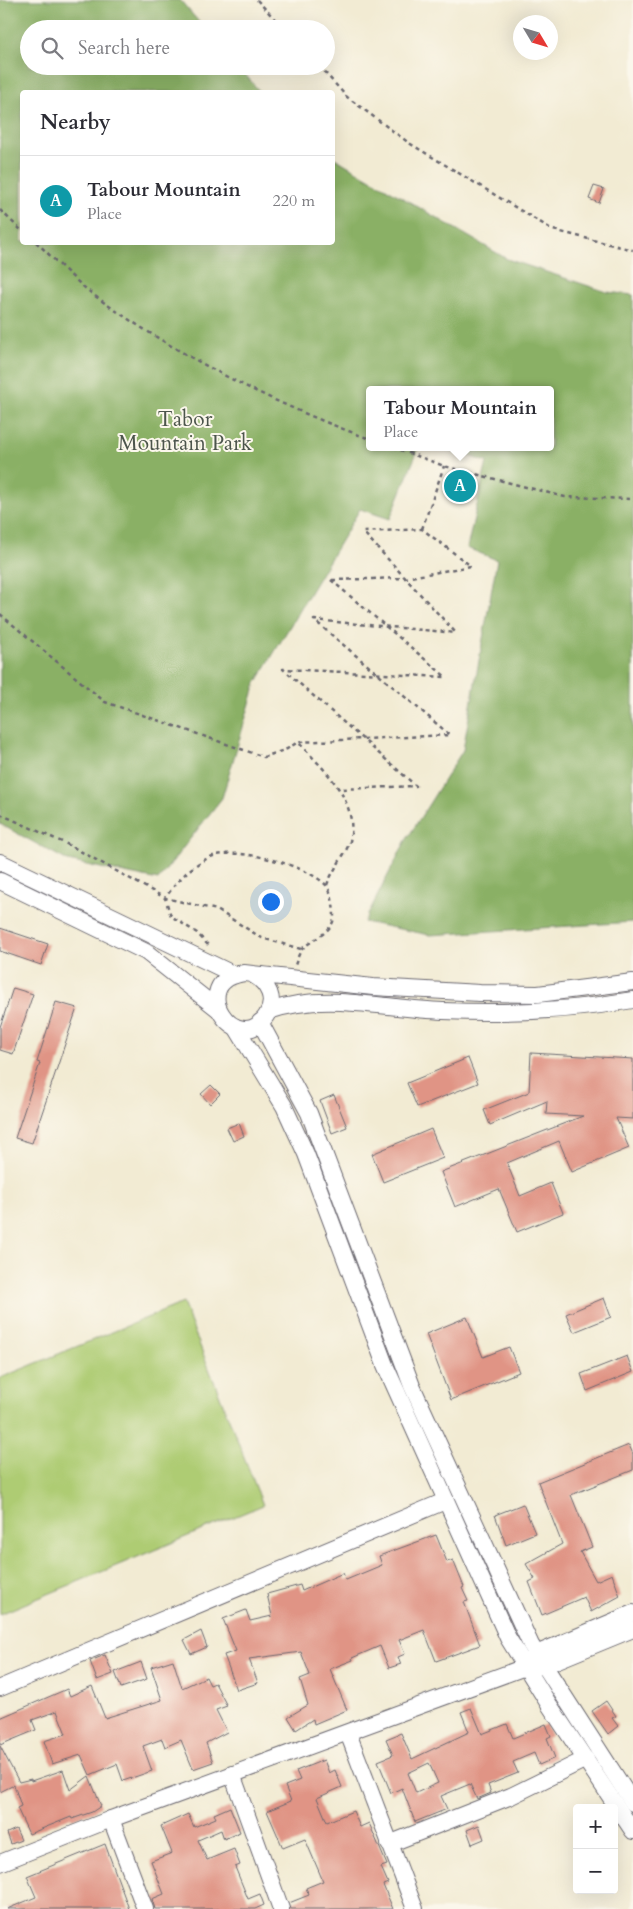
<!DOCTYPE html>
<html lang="en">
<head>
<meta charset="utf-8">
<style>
	body { margin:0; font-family:Cardo,serif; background:#f7f7f7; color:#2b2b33 }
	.controls { position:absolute; right:15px; bottom:15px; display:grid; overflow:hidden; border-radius:5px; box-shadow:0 5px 20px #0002 }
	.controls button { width:45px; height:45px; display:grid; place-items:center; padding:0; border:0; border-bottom:1px solid #e1e1e2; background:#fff; color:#2b2b33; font:25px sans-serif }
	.compass { position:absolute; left:513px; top:15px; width:45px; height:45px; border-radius:50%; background:#fff; box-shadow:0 5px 20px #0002; rotate:128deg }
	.you { position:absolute; left:270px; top:901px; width:18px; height:18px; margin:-12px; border:4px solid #fff; border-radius:50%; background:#1a73e8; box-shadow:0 0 0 8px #1a73e833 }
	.badge { display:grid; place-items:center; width:32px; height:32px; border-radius:50%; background:#111827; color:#fff; font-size:16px; font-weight:700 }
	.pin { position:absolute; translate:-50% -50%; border:2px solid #fff; box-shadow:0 1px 5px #0006 }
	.popup { position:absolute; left:366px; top:386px; width:188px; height:65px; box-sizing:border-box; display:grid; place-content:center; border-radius:5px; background:#fff; filter:drop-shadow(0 1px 4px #0005); font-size:16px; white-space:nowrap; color:#7c7c81 }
	.popup b { font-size:19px; color:#2b2b33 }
	.popup::after { content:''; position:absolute; left:50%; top:100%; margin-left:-10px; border:10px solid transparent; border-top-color:#fff }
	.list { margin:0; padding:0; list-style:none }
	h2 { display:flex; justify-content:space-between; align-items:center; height:65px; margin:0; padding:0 20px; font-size:21px }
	h2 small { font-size:16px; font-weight:400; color:#7c7c81 }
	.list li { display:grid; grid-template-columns:32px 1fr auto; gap:15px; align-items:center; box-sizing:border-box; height:90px; padding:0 20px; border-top:1px solid #e1e1e2 }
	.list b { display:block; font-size:19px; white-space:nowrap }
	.list p { margin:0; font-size:16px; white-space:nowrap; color:#7c7c81 }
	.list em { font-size:16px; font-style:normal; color:#7c7c81 }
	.icon { flex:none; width:28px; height:28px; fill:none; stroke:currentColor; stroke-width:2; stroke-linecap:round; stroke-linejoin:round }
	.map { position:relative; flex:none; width:633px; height:1909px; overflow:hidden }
	.search { position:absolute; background:#fff; box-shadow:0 5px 20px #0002; left:20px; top:20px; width:315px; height:55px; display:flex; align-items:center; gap:12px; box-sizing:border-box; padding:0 18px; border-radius:28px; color:#7c7c81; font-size:19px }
	.panel { position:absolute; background:#fff; box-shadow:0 5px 20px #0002; left:20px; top:90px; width:315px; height:155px; border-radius:5px }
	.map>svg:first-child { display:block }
</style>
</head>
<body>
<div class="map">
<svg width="633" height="1909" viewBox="0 0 633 1909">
	<rect width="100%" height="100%" fill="#fbf7ec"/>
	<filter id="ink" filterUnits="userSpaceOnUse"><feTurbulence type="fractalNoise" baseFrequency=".02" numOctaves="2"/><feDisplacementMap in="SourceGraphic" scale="10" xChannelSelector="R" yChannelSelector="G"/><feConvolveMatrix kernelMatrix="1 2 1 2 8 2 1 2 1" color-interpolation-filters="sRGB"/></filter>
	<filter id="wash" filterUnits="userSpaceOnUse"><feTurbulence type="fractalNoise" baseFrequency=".0096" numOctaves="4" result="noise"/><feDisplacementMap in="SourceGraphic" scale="20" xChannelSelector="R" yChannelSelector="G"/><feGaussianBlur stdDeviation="1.12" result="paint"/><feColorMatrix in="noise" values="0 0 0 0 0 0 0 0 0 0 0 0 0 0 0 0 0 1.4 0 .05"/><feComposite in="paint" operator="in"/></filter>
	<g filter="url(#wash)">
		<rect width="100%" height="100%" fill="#f2ebd3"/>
		<polygon fill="#aecc73" stroke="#687757" points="183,1303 263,1505 0,1614 0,1378"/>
		<polygon fill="#8ab065" stroke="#566950" points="0,0 180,0 205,29 29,29 29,66 238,66 260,92 22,92 22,242 332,242 333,157 507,259 607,292 633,295 633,922 430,935 364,922 405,842 463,750 497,560 467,548 487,462 441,447 550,447 550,390 370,390 370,447 419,447 390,519 360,509 256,683 222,798 158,880 68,861 0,824"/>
		<g id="blocks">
			<g fill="#e09485" fill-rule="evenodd">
				<polygon points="594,186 604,189 599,203 589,199"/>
				<polygon points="0,928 48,944 41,965 0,951"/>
				<polygon points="13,988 33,994 13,1054 0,1050 0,1027"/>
				<polygon points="56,1002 77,1008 32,1143 15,1138 40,1063 37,1062"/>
				<polygon points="531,1053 633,1059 633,1119 616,1118 629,1148 572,1172 559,1141 507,1163 520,1196 551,1183 563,1213 517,1232 499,1189 455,1207 441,1172 583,1116 546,1114 547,1101 490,1125 484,1110 529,1092"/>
				<polygon points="468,1058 478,1083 417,1107 407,1083"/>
				<polygon points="211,1085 220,1094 210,1104 201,1094"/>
				<polygon points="334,1095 347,1127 332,1133 320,1101"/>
				<polygon points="239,1123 244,1136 233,1141 227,1128"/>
				<polygon points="431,1129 443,1158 383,1182 372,1154"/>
				<polygon points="604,1298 611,1317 574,1332 566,1314"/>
				<polygon points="467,1317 483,1357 509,1347 519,1372 451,1400 426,1334"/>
				<polygon points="627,1356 633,1372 587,1391 581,1374"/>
				<polygon points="629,1445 633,1454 633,1470 571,1495 592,1547 580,1552 596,1581 612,1574 620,1596 591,1612 584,1597 542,1615 529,1582 535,1579 526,1564 562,1544 538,1482"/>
				<polygon points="523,1504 535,1533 506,1545 495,1515"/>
				<polygon points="436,1535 447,1562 453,1560 464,1587 462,1588 468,1601 464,1602 480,1645 436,1661 424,1630 399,1640 405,1654 398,1657 401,1664 389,1668 380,1646 352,1658 353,1660 330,1669 347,1710 314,1724 313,1719 296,1730 288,1717 308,1705 300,1679 310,1675 301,1652 249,1659 258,1683 237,1690 224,1655 236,1651 223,1619 246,1610 250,1621 272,1616 267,1594 300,1585 302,1591 343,1573 346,1580 382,1565 379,1556"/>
				<polygon points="201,1631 207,1647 191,1654 184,1640"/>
				<polygon points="105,1655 113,1674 97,1680 90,1661"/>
				<polygon points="173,1660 182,1688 206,1677 210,1685 215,1683 227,1706 216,1710 227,1732 206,1743 213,1762 193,1769 181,1740 165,1747 162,1739 143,1746 152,1771 123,1781 117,1764 90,1775 81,1755 52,1764 44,1741 66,1734 57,1711 32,1720 36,1730 0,1745 0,1718 67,1689 70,1696 92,1686 105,1718 162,1700 151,1667"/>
				<polygon points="141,1662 147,1679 121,1688 115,1672"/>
				<polygon points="606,1701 616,1716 612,1718 618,1726 608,1734 592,1711"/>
				<path d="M471 1708 482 1734 507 1724 513 1738 546 1724 551 1736 547 1738 555 1758 539 1765 534 1753 513 1762 518 1773 488 1785 491 1793 477 1799 470 1784 441 1796 447 1809 415 1822 402 1788 391 1793 378 1761 393 1755 386 1739 401 1733 412 1759 469 1732 461 1712ZM429 1763 438 1783 416 1793 408 1773Z"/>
				<polygon points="0,1746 19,1782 31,1779 31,1781 63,1770 70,1790 89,1776 101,1806 92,1812 72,1819 71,1817 29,1834 17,1808 21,1806 14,1785 0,1792"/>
				<polygon points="324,1760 329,1773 335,1770 342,1787 317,1798 327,1822 353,1811 360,1827 369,1823 387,1865 381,1867 388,1883 383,1885 393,1909 291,1909 289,1903 309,1895 306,1888 323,1881 305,1839 283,1848 267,1811 291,1801 285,1786 300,1780 296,1771"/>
				<polygon points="230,1807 240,1832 224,1839 221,1830 198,1840 207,1860 234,1849 240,1865 235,1867 248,1899 260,1894 264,1905 255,1909 155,1909 152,1899 164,1894 151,1861 172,1853 161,1826 188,1814 194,1827 216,1818 214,1814"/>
				<polygon points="479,1825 484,1839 472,1844 467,1830"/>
				<polygon points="16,1829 21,1840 11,1844 7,1833"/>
				<polygon points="105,1844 129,1909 7,1909 36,1897 27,1876"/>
			</g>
		</g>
	</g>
	<g filter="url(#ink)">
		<use href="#blocks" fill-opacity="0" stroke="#6b6870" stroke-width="1"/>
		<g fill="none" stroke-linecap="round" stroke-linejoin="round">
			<defs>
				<g id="minor">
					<polyline points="0,862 235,975"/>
					<polyline points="0,881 146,952 218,1009"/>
					<path d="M253 975C268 983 277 1000 266 1016 237 1059 184 982 244 973L373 987 480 993 538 994 633 982"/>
					<path d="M269 1011C325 991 385 1009 443 1011 506 1014 570 1011 633 1000"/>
					<polyline points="260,1022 309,1113 412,1386 531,1645 633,1803"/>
					<polyline points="236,1027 284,1106 306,1154 385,1365 508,1638 550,1706 633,1831"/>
					<polyline points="530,1661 536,1654 633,1613"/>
					<polyline points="0,1688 445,1501"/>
					<polyline points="348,1733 415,1909"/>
					<polyline points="232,1774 281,1909"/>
					<polyline points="111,1819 145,1909"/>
					<polyline points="389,1844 511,1796 586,1759"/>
					<polyline points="0,1863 111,1819 525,1667 543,1666 633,1629"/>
				</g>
			</defs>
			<use href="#minor" stroke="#6b6870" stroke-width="18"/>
			<g stroke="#6b6870" stroke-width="2.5" stroke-dasharray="4 4" stroke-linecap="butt">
				<polyline points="257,0 284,29"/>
				<polyline points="319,66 347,97 409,143 553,230 633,250"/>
				<polyline points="0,210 22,231"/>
				<path d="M36 242C55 260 74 280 95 296 178 356 273 404 370 439"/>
				<polyline points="393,447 444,466 565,497 633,499"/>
				<polyline points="422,529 444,466"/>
				<polyline points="331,580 446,677 283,669 416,786 341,789"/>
				<polyline points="332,580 405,578 471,566 422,529 363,532 455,632"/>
				<polyline points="0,614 105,702 264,757 287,749 298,742"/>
				<polyline points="0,814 71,846 165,898 217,910 262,938 301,949"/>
				<path d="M327 885C332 871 347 852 350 841 359 799 323 769 298 742L450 735 314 620 456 633"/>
				<path d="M208 945 197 933 171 916 165 898C178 880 192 864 213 856 240 847 305 865 325 884 332 890 334 908 334 917 333 932 313 939 303 948 299 952 297 960 295 965"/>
			</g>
			<use href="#minor" stroke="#fff" stroke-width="16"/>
		</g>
	</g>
	<g text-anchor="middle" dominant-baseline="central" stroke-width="4" stroke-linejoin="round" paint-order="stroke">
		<g font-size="21" fill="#4c554c" stroke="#fbf7ec">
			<text x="185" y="419">Tabor<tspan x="185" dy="24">Mountain Park</tspan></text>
		</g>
	</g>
</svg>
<div class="controls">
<button>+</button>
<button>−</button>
</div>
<svg class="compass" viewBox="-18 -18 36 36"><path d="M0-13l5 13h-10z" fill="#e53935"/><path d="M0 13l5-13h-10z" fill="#7c7c81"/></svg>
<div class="you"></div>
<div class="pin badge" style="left:460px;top:486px;background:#0f9aa8">A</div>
<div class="popup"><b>Tabour Mountain</b>Place</div>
<div class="search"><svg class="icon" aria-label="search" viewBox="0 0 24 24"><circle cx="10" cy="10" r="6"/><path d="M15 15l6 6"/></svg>Search here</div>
<section class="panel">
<h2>Nearby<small></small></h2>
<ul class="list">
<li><span class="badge" style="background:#0f9aa8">A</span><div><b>Tabour Mountain</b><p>Place</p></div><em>220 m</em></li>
</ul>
</section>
</div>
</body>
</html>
